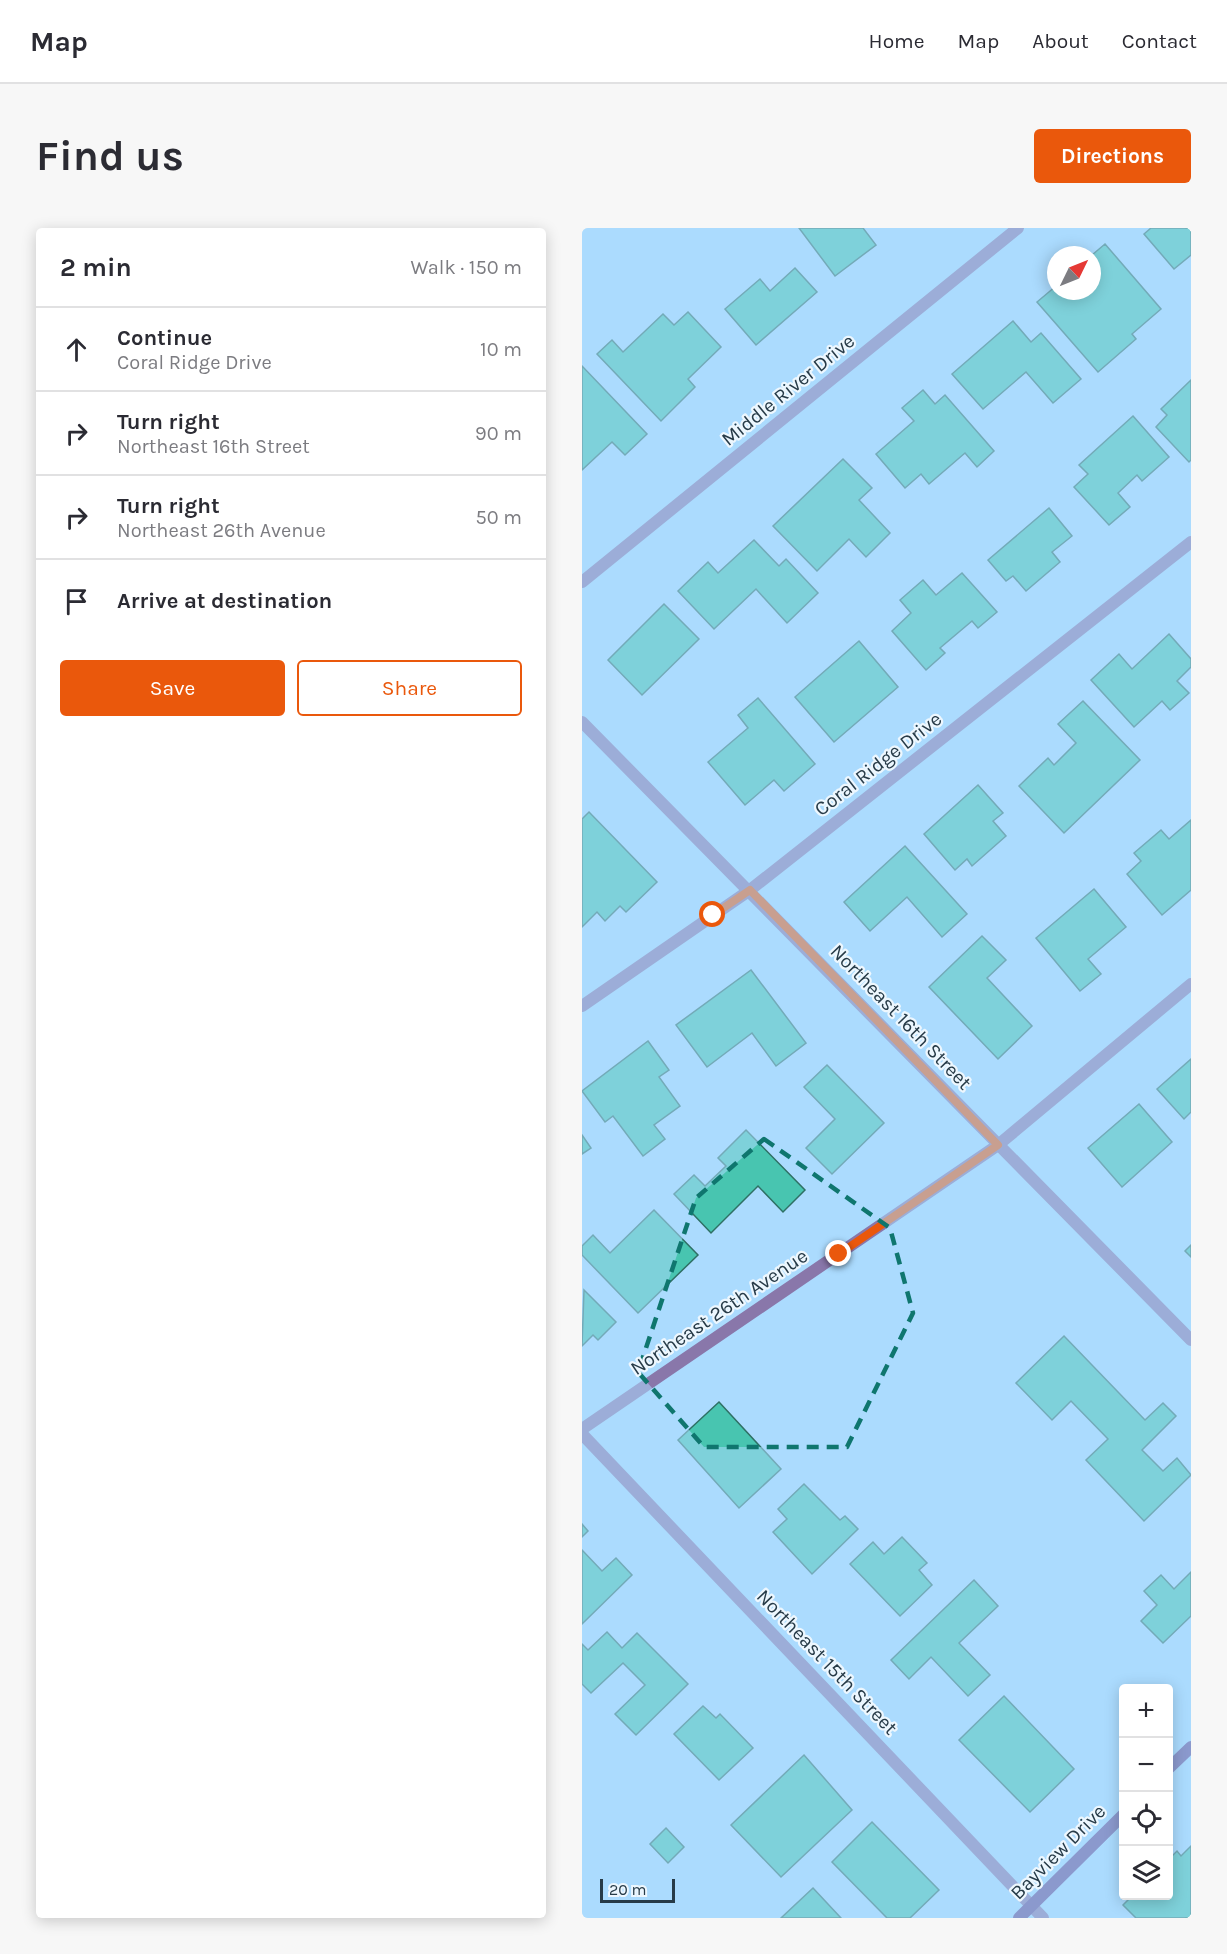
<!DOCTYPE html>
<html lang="en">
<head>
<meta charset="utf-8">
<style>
	body { margin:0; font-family:Karla,sans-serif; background:#f7f7f7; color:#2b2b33 }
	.controls { position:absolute; right:18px; bottom:18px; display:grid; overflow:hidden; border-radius:6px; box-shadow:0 3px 15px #0003 }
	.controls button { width:54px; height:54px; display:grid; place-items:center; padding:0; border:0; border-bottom:2px solid #e1e1e2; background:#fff; color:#2b2b33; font:30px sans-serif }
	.compass { position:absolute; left:465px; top:18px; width:54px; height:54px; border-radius:50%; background:#fff; box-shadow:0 3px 15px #0003; rotate:47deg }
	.scale { position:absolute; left:18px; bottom:15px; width:75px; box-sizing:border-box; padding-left:6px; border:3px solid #273b48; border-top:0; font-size:16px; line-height:21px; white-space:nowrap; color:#273b48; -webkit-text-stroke:4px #edf7fe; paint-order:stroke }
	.stop { position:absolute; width:18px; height:18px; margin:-14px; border:4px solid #ea580c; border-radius:50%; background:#fff }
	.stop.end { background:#ea580c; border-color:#fff; box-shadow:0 2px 6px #0008 }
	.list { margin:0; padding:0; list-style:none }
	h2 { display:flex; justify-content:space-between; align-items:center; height:78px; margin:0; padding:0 24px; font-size:26px }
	h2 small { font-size:20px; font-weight:400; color:#7c7c81 }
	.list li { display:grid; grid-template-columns:39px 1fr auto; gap:18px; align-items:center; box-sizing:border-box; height:84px; padding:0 24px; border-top:2px solid #e1e1e2 }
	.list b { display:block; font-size:22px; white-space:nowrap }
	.list p { margin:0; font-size:20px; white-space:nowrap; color:#7c7c81 }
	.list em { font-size:20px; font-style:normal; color:#7c7c81 }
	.actions { display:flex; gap:12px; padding:18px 24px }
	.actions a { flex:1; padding:14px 0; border:2px solid #ea580c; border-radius:6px; text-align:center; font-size:21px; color:#ea580c }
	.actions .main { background:#ea580c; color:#fff }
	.icon { flex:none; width:33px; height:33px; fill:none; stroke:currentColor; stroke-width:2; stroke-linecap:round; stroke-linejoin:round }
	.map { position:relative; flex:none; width:609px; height:1690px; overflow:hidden; border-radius:6px }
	header { display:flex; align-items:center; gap:36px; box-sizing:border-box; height:84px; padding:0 30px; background:#fff; border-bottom:2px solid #e1e1e2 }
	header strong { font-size:28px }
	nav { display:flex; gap:33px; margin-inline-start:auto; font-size:21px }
	.intro { display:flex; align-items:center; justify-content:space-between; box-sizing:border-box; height:144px; padding:0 36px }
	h1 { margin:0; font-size:42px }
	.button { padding:15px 27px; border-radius:6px; background:#ea580c; color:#fff; font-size:21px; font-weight:700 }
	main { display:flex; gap:36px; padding:0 36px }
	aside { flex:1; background:#fff; border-radius:6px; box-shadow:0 3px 15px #0003 }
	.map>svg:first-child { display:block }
</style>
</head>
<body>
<header>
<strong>Map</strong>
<nav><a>Home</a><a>Map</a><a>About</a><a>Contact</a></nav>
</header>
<div class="intro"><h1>Find us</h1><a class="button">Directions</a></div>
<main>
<aside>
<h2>2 min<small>Walk · 150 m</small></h2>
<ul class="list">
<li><svg class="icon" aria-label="ahead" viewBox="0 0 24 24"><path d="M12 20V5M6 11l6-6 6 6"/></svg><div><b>Continue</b><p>Coral Ridge Drive</p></div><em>10 m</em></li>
<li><svg class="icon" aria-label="right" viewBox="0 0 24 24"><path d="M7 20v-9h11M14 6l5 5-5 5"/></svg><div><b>Turn right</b><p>Northeast 16th Street</p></div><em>90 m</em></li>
<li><svg class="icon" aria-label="right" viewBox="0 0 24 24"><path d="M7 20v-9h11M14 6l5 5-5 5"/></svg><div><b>Turn right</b><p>Northeast 26th Avenue</p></div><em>50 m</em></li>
<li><svg class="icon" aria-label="arrive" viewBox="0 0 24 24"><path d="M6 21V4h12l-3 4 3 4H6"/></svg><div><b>Arrive at destination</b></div></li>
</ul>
<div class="actions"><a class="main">Save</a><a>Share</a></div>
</aside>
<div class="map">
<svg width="609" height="1690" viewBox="0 0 609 1690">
	<rect width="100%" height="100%" fill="#abdbfe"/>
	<g fill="#48c5b0" stroke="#2f7064" stroke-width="1.5">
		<polygon points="217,0 281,0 294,17 253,48"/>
		<polygon points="569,0 609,0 609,27 592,41 562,6"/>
		<polygon points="523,16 579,81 550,106 554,111 516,144 455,74 474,58 474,63 510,63 510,27"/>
		<polygon points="213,40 235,64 174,117 143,81 178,51 188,63"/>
		<polygon points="106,84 139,119 106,151 113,159 79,193 15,126 30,112 41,124 81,86 92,97"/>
		<polygon points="431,93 449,114 459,105 499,151 471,175 444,144 401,181 370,146"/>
		<polygon points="0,138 65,206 43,227 30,214 0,242"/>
		<polygon points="609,152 609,232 607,234 574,199 585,187 579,181"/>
		<polygon points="341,162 353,176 363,167 412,223 395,239 383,225 347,256 339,246 323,260 294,226 332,193 320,180"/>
		<polygon points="551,188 587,229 560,253 555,247 536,265 548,279 527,297 492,259 506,246 497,237"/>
		<polygon points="261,231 290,260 277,272 308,305 284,329 267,311 235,343 191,298"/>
		<polygon points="467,280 490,308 470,324 478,334 444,363 431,348 424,353 406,332"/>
		<polygon points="172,312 197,338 204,331 236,365 205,395 174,361 132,401 96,363 126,334 136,345"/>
		<polygon points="380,345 415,384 396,400 390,393 358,420 363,425 344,442 310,403 329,385 318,372 341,352 354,367"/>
		<polygon points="82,376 117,411 60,467 26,432"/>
		<polygon points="587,406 609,431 609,439 595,453 607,465 588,482 580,473 552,499 509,452 537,426 550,441"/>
		<polygon points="277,413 316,459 252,514 213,469"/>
		<polygon points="176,470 233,536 202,563 192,552 163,577 126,534 166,500 156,487"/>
		<polygon points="501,473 558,532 482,605 437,558 466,530 472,537 494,515 476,496"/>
		<polygon points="396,557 421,585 411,593 424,608 390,638 385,631 373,642 342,606"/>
		<polygon points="7,584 75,654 44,684 38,678 23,693 15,684 0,699 0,591"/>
		<polygon points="609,592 609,662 580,687 545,646 559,633 552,625 579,602 587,611"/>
		<polygon points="323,618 385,686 360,709 325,669 288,703 262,674"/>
		<polygon points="512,661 544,699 506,731 519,746 498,763 454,710"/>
		<polygon points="400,708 424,732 405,750 450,798 416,831 347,759"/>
		<polygon points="169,742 224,815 194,838 170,805 125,839 94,797"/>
		<polygon points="66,813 87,842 77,849 98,878 72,897 83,911 61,928 31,888 23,894 0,863"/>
		<polygon points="609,831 609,884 602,891 575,861"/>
		<polygon points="245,837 302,895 250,946 224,920 253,891 222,859"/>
		<polygon points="557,876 590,914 540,959 506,920"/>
		<polygon points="164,902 223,962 201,984 176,958 129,1005 92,966 112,947 123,958 144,938 136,930"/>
		<polygon points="0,907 9,920 0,926"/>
		<polygon points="72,982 116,1027 56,1085 0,1027 0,1018 11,1007 28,1025"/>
		<polygon points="609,1017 609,1029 603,1023"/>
		<polygon points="2,1062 34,1094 16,1112 11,1107 0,1118"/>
		<polygon points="482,1108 563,1192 581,1175 594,1188 560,1222 581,1243 595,1230 609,1247 562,1293 504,1232 526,1211 489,1173 470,1192 434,1155"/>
		<polygon points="137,1174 199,1241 157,1280 96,1212"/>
		<polygon points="222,1256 258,1292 263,1288 276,1301 230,1346 191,1304 205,1291 196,1281"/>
		<polygon points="0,1296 6,1303 0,1309"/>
		<polygon points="320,1309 345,1335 337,1342 350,1357 318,1388 268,1336 291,1314 302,1326"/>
		<polygon points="0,1322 20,1343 34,1330 50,1347 0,1396"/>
		<polygon points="609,1344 609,1388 581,1415 559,1393 575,1377 562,1363 579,1347 592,1361"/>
		<polygon points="392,1352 416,1378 377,1415 408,1447 386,1468 349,1429 327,1451 309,1432"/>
		<polygon points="25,1404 40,1420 55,1405 106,1456 54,1507 33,1486 63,1457 41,1435 9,1465 0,1456 0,1416 6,1422"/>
		<polygon points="422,1468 492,1541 448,1584 377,1512"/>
		<polygon points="121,1478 134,1490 138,1486 171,1520 137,1552 92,1506"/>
		<polygon points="222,1527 270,1582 199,1649 149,1597"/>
		<polygon points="290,1594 357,1662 328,1690 305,1690 250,1634"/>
		<polygon points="84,1600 102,1619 86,1635 68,1616"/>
		<polygon points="609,1618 609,1690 554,1690 541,1677 550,1668 586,1668 586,1632 595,1623 599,1628"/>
		<polygon points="231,1660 259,1690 199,1690"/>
	</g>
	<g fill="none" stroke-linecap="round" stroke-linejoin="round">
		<g stroke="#8977aa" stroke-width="12">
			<polyline points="0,354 436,0"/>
			<polyline points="0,494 609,1112"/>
			<polyline points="0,778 168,662 609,314"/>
			<polyline points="0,1201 416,917 609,756"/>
			<polyline points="0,1206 461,1690"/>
		</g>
		<g stroke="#654993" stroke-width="12">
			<polyline points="586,1541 609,1519"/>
			<polyline points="437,1690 542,1586"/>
		</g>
	</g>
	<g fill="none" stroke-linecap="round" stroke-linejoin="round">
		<polyline stroke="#ea580c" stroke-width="8" points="131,687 168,662 416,917 257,1026"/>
	</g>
	<path d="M0 0H609V1690H0ZM182 911 308 1000 331 1085 265 1219H122L56 1144 114 970Z" fill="#abdbfe" fill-opacity=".55" fill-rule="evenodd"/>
	<path fill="none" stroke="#0f766e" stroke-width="4.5" stroke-dasharray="12 8" stroke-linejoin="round" d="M182 911 308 1000 331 1085 265 1219H122L56 1144 114 970Z"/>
	<g text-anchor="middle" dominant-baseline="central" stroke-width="4.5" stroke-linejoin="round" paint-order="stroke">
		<g font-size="20" fill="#273b48" stroke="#edf7fe">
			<text transform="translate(206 162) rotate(-39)">Middle River Drive</text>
			<text transform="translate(296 536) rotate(-38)">Coral Ridge Drive</text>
			<text transform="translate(319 789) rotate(46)">Northeast 16th Street</text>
			<text transform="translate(137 1084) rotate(-34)">Northeast 26th Avenue</text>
			<text transform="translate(245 1434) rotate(46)">Northeast 15th Street</text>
			<text transform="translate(476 1624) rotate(-45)">Bayview Drive</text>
		</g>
	</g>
</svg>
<div class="controls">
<button>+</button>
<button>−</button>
<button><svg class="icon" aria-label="locate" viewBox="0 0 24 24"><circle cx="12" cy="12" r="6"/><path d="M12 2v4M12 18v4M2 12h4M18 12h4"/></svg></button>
<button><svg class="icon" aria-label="layers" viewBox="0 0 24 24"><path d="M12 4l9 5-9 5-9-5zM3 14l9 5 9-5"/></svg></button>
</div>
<svg class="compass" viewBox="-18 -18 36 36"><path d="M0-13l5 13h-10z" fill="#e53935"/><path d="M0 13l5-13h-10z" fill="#7c7c81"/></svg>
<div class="scale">20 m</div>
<div class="stop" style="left:131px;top:687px"></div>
<div class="stop end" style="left:257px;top:1026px"></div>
</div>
</main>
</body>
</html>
